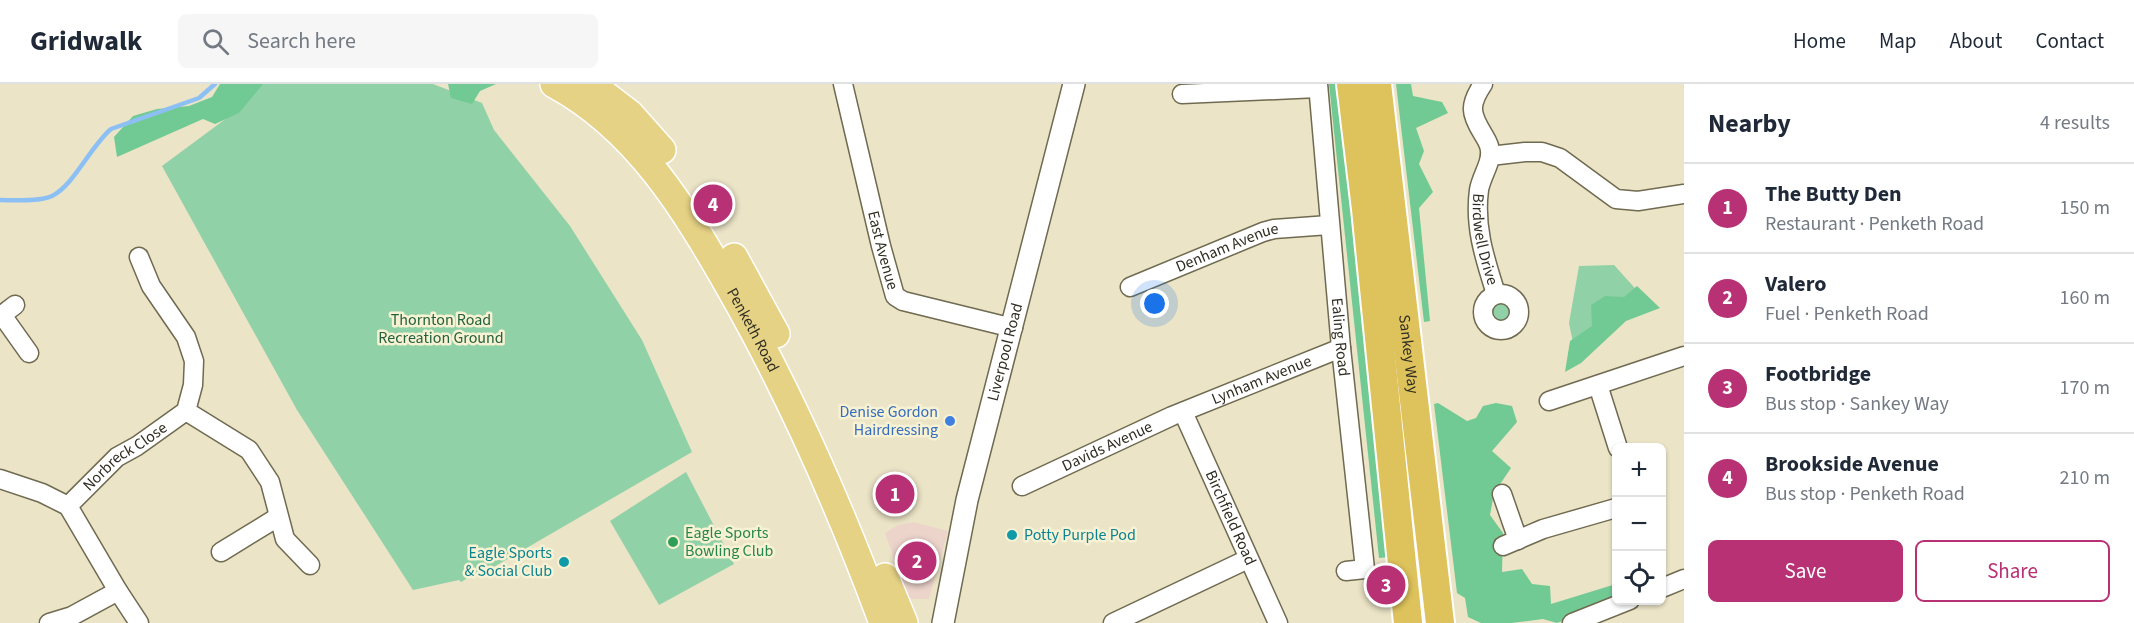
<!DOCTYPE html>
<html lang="en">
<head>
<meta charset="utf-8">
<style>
	body { margin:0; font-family:"Source Sans 3",sans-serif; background:#f6f6f7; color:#1f2937 }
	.controls { position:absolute; right:18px; bottom:18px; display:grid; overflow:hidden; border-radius:9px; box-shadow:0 2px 4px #0004 }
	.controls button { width:54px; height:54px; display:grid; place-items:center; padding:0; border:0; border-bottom:2px solid #e0e1e3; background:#fff; color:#1f2937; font:30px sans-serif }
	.you { position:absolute; left:1155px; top:220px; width:21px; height:21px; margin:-15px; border:4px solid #fff; border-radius:50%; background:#1a73e8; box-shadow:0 0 0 9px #1a73e833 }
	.badge { display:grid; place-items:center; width:39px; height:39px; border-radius:50%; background:#b73174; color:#fff; font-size:20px; font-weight:700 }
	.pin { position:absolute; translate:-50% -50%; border:3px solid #fff; box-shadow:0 2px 6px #0006 }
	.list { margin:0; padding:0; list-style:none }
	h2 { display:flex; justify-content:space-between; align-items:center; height:78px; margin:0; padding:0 24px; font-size:26px }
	h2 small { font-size:20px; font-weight:400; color:#747a83 }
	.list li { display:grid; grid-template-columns:39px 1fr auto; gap:18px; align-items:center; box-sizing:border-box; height:90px; padding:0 24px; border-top:2px solid #e0e1e3 }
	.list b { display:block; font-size:22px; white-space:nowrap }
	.list p { margin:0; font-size:20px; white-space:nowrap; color:#747a83 }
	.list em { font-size:20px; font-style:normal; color:#747a83 }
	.actions { display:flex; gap:12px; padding:18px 24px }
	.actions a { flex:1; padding:14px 0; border:2px solid #b73174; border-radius:9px; text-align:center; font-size:21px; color:#b73174 }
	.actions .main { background:#b73174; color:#fff }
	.icon { flex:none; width:33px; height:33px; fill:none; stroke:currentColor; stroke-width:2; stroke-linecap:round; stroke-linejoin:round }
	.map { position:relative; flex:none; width:1684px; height:539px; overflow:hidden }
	header { display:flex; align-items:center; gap:36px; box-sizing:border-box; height:84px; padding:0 30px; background:#fff; border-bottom:2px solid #e0e1e3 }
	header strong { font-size:28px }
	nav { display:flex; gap:33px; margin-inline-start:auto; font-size:21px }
	.search { width:420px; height:54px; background:#f6f6f7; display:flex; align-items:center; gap:15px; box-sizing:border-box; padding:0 21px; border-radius:9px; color:#747a83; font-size:22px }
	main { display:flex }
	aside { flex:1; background:#fff }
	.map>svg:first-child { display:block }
</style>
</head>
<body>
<header>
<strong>Gridwalk</strong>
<div class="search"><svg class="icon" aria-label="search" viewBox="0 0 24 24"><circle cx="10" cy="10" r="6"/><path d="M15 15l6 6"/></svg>Search here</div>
<nav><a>Home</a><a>Map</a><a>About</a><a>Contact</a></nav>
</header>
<main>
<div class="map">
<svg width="1684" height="539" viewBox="0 0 1684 539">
	<rect width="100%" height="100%" fill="#ebe4c7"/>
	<polygon fill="#ecd4cb" points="913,438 948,447 929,515 909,515 885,449 898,441"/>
	<g fill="#91d1a7">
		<polygon points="258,0 433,0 482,19 494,46 570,142 642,256 692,368 480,491 468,494 461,498 459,496 413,506 297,326 162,82 239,25"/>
		<polygon points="1614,181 1642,212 1573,259 1569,239 1579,182"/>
		<circle cx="1501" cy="227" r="12"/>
		<polygon points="686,388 734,480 659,521 610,437"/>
	</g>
	<g fill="#71ca93">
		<polygon points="220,0 263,0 239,29 215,40 203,35 117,73 114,53 133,32 157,25 189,22 212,13"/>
		<polygon points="448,0 496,0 480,7 472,20 451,14"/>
		<polygon points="1329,0 1346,0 1390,473 1379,474"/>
		<polygon points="1396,0 1411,0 1413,12 1442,18 1448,29 1416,44 1424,67 1419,80 1433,108 1419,124 1430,237 1424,238"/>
		<polygon points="1637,202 1660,224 1626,237 1581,279 1565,288 1570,257 1592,242 1591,221 1605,212 1624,213"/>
		<polygon points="1438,319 1467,337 1476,334 1483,322 1496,319 1512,322 1517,338 1492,367 1511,384 1494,409 1490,431 1503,449 1502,488 1522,485 1532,500 1550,502 1551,520 1616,500 1616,516 1557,539 1543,535 1511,539 1481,539 1468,533 1465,514 1457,509 1434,320"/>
	</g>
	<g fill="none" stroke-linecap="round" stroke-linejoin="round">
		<path stroke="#8cc0f5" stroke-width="4.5" d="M0 116C14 116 39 118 52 112 74 101 90 63 111 45L199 14 215 0"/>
		<defs>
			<g id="minor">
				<path id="s1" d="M843 0 881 162 895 212 903 217 1013 244"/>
				<path id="s2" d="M1318 0 1341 264 1365 485 1346 487"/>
				<path id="s3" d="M1483 0C1469 21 1470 29 1483 50 1486 55 1490 61 1490 67 1492 78 1481 93 1479 106 1474 143 1485 175 1496 210"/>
				<polyline points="1182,10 1318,4"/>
				<polyline points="1490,72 1525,68 1542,68 1560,74 1616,115 1638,117 1684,110"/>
				<path id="s4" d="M1130 203 1263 148 1274 145 1329 141"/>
				<circle cx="1501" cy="228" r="18"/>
				<polyline points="15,221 2,231 29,269"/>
				<polyline points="1598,301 1618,364"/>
				<polyline points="1549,317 1684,272"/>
				<polyline points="186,327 249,366 270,398 285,455 310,481"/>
				<path id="s5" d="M1183 328 1278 539"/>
				<polyline points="0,395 42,409 68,422 118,507 139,539"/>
				<path id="s6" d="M1022 402 1172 332 1341 264"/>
				<polyline points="1502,410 1518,456"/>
				<path id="s7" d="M68 422 117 373 137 362 186 327 193 301 194 277 186 253 151 202 139 173"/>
				<polyline points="1503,462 1543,445 1616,424"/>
				<polyline points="221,468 278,433"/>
				<polyline points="1662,504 1684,495"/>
				<polyline points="49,539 72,532 118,507"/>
				<polyline points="1113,539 1248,475"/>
				<polyline points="1572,539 1630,516"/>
			</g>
			<g id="tertiary">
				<path id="s8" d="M943 539 967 416 1074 0"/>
			</g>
			<g id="primary">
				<path id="s9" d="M554 0C636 44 685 125 730 204 791 311 840 423 883 539"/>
				<polyline points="591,0 630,30 662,66"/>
				<polyline points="734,173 776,250"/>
				<polyline points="885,493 904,539"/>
			</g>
			<g id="trunk">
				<polyline points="1351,0 1366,125 1408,539"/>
				<path id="s10" d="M1377 0 1440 539"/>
			</g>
		</defs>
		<use href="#minor" stroke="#6f6a50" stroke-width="21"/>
		<use href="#tertiary" stroke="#6f6a50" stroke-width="24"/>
		<use href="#primary" stroke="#fff" stroke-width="30"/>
		<use href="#trunk" stroke="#fff" stroke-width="32"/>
		<use href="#minor" stroke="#fff" stroke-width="18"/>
		<use href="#tertiary" stroke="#fff" stroke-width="21"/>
		<use href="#primary" stroke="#e6d285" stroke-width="27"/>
		<use href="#trunk" stroke="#dec35c" stroke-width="28"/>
	</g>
	<circle fill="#3f7fe0" stroke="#f8f2d4" stroke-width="2" cx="950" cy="337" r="6"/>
	<g fill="#0f9aa8" stroke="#f8f2d4" stroke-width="2">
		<circle cx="1012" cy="451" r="6"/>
		<circle cx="564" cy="478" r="6"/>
	</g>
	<circle fill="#2e9e5b" stroke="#f8f2d4" stroke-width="2" cx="673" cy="458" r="6"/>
	<g text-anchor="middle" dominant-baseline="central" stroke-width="5" stroke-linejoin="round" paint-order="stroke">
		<g font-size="16" fill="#302e23" stroke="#f8f2d4">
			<text stroke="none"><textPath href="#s3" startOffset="164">Birdwell Drive</textPath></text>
			<text stroke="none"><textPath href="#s1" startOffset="171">East Avenue</textPath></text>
			<text stroke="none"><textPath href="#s4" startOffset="105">Denham Avenue</textPath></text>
			<text stroke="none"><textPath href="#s9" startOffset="321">Penketh Road</textPath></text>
			<text stroke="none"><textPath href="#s2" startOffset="254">Ealing Road</textPath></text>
			<text stroke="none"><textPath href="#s8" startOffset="278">Liverpool Road</textPath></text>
			<text stroke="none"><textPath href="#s10" startOffset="272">Sankey Way</textPath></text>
			<text stroke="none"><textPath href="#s6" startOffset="262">Lynham Avenue</textPath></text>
			<text stroke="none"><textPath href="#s6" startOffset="94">Davids Avenue</textPath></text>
			<text stroke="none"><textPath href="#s7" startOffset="76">Norbreck Close</textPath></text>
			<text stroke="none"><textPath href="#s5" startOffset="116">Birchfield Road</textPath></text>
		</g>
		<g font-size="16" fill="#22623e" stroke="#f8f2d4">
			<text x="441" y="236">Thornton Road<tspan x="441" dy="18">Recreation Ground</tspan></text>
		</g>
		<g font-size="16" fill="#366cbe" stroke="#f8f2d4" text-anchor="end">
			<text x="938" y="328">Denise Gordon<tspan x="938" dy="18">Hairdressing</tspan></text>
		</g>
		<g font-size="16" fill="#27864d" stroke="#f8f2d4" text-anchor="start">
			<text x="685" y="449">Eagle Sports<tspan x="685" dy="18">Bowling Club</tspan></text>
		</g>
		<g font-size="16" fill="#0d838f" stroke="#f8f2d4" text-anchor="start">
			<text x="1024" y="451">Potty Purple Pod</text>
			<text x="552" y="469" text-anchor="end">Eagle Sports<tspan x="552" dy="18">&amp; Social Club</tspan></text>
		</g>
	</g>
</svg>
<div class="controls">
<button>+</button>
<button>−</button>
<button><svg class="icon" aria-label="locate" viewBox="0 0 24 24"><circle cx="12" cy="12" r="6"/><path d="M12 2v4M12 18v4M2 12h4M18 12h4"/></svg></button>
</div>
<div class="you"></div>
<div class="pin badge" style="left:895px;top:410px">1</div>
<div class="pin badge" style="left:917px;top:477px">2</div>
<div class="pin badge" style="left:1386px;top:501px">3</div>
<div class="pin badge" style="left:713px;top:120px">4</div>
</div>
<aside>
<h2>Nearby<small>4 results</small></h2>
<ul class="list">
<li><span class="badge">1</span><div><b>The Butty Den</b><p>Restaurant · Penketh Road</p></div><em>150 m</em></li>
<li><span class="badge">2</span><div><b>Valero</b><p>Fuel · Penketh Road</p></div><em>160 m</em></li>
<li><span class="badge">3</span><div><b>Footbridge</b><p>Bus stop · Sankey Way</p></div><em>170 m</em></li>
<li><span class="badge">4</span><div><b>Brookside Avenue</b><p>Bus stop · Penketh Road</p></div><em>210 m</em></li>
</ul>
<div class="actions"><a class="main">Save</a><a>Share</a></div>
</aside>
</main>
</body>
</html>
